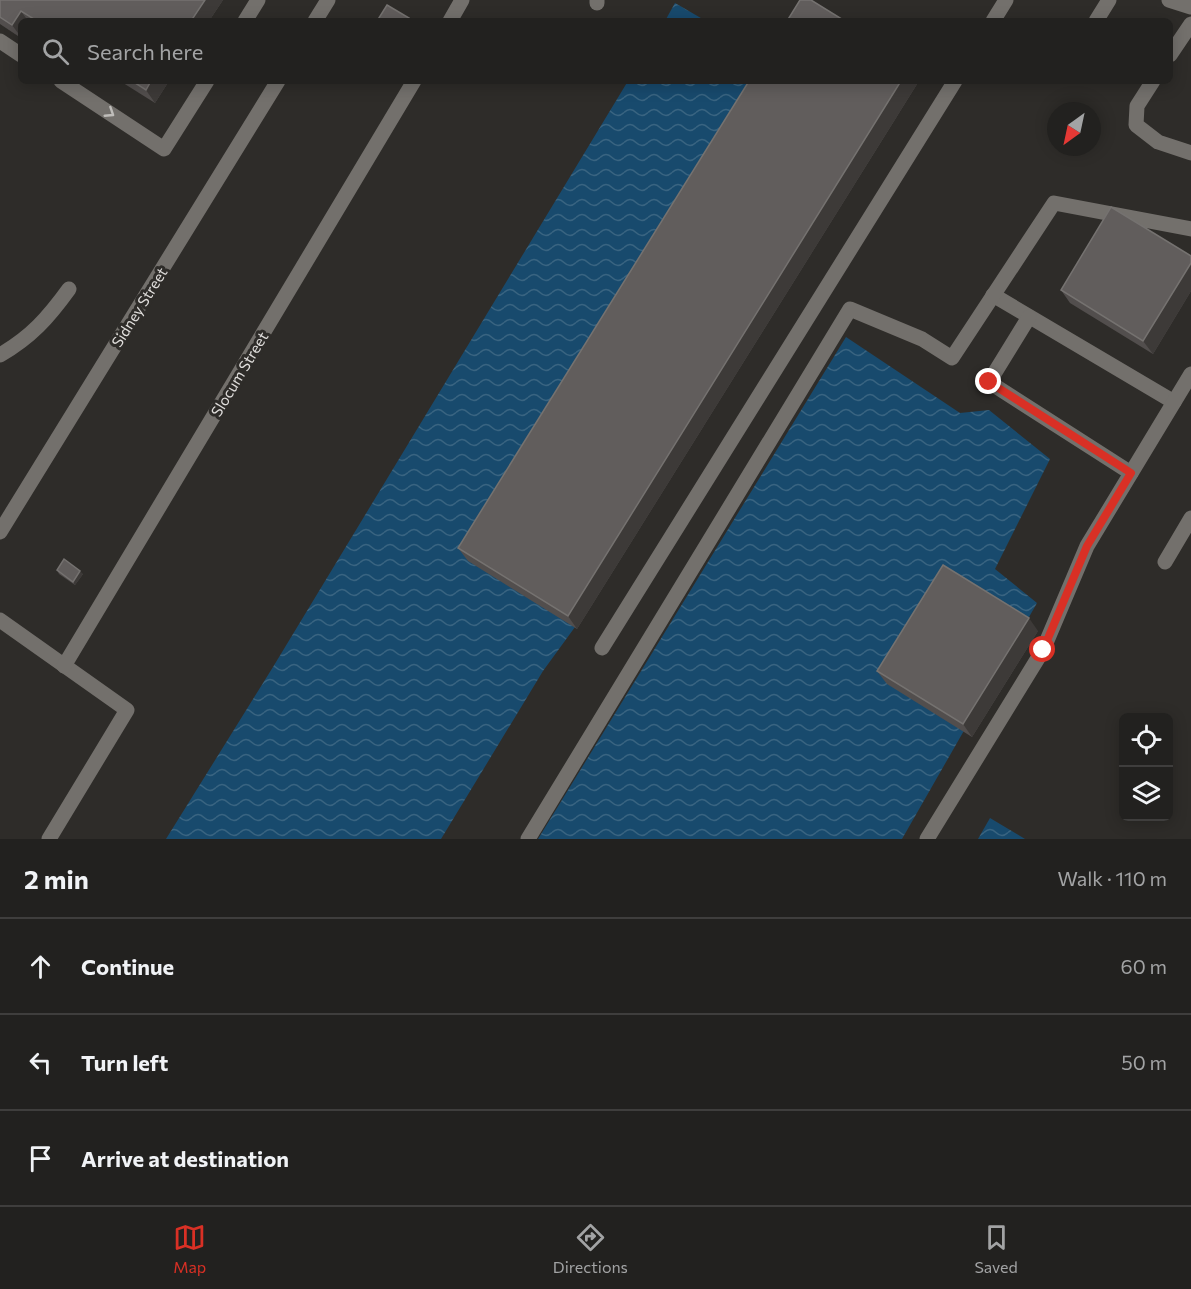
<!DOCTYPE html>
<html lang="en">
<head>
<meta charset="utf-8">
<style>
	body { margin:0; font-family:Commissioner,sans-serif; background:#2a2928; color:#f1f3f6 }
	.controls { position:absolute; right:18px; bottom:18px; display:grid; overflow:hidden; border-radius:9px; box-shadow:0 3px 15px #0003 }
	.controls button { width:54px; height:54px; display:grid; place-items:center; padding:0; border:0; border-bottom:2px solid #3f3e3d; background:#22211f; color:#f1f3f6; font:30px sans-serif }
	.compass { position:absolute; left:1047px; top:102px; width:54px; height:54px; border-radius:50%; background:#22211f; box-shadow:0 3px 15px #0003; rotate:213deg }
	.stop { position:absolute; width:18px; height:18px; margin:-14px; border:4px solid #d93025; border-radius:50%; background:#fff }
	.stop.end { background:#d93025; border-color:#fff; box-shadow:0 2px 6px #0008 }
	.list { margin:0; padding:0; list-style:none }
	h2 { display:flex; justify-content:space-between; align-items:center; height:78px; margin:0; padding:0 24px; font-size:26px }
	h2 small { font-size:20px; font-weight:400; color:#a2a3a4 }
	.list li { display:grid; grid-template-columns:39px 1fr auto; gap:18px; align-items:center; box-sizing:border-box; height:96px; padding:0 24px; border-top:2px solid #3f3e3d }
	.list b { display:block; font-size:22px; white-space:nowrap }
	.list em { font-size:20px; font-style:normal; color:#a2a3a4 }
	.icon { flex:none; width:33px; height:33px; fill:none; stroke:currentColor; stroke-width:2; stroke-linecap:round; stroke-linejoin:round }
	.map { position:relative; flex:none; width:1191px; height:839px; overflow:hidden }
	.search { position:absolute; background:#22211f; box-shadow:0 3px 15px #0003; left:18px; right:18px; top:18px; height:66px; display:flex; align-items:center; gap:15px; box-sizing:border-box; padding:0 21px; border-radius:9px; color:#a2a3a4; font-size:22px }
	.sheet { height:366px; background:#22211f }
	nav { display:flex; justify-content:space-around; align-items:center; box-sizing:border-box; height:84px; border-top:2px solid #3f3e3d; background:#22211f; font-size:16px; color:#a2a3a4 }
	nav a { display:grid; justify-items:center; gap:3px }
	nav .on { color:#d93025 }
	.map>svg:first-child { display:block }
</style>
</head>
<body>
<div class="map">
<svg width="1191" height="839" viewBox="0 0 1191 839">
	<defs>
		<pattern id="water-waves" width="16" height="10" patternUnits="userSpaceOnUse" patternTransform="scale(1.5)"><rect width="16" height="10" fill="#184a6d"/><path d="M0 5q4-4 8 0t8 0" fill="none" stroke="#396481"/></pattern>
	</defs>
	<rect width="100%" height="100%" fill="#2e2c29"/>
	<g fill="url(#water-waves)">
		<polygon points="675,3 706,21 665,21"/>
		<polygon points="628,81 807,81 575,627 543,671 441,839 166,839 273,667"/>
		<polygon points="846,337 960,413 989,410 1050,459 995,569 1037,603 902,839 538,839"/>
		<polygon points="990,818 1025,839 978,839"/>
	</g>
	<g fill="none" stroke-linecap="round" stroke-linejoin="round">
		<g stroke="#73706c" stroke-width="15">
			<polyline points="1169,0 1191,7"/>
			<polyline points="597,3 597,0"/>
			<polyline points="245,21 258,0"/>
			<polyline points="315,21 328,0"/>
			<polyline points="450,21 462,0"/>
			<polyline points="993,21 1006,0"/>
			<polyline points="1096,21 1109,0"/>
			<polyline points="0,41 21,55"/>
			<polyline points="1170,55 1191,24"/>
			<polyline points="61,81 164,149 207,81"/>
			<polyline points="1153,81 1137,106 1136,125 1158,142 1191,153"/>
			<polyline points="993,295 1174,402"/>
			<polyline points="1029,317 989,382 1131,473"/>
			<path d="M0 355C31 337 48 318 69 289"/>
			<polyline points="0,532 278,81"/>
			<polyline points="1165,562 1191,518"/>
			<polyline points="0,620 127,710 49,839"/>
			<polyline points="602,648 955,81"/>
			<polyline points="64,666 414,81"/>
			<polyline points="528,839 850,309 922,339 952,358 1054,203 1191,229"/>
			<polyline points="927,839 1043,650 1087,546 1191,374"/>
		</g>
	</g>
	<g fill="#524e4d">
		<polygon points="0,0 223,0 209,21 21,21 21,38 0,24"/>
		<polygon points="120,81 169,81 155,103"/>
		<polygon points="749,81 919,81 577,629 468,561 458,548"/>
		<polygon points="1191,256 1191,291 1153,354 1070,303 1061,290"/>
		<polygon points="57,570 83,574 75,585 59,574"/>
		<polygon points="1038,631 972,737 887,684 877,671"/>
	</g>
	<g fill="#3d3a38">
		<polygon points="205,0 223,0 209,21 191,21"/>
		<polygon points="21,11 28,21 21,21 21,37 12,25"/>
		<polygon points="151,81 169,81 155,103 146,90"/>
		<polygon points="901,81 919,81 577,629 568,616"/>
		<polygon points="1191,263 1191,291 1153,354 1143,341"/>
		<polygon points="80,571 83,574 75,585 73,582"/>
		<polygon points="1029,618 1038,631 972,737 963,724"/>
	</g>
	<g fill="#615d5c" stroke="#757270" stroke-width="1.5">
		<polygon points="0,0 205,0 191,21 37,21 21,11 12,25 0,17"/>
		<polygon points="800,0 811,0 845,21 787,21"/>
		<polygon points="387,5 409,18 407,21 377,21"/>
		<polygon points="132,81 151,81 146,90"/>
		<polygon points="749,81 901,81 568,616 458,548"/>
		<polygon points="1111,207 1191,256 1191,263 1143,341 1061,290"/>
		<polygon points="64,559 80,571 73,582 57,570"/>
		<polygon points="943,565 1029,618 963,724 877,671"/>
	</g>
	<defs><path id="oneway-chevron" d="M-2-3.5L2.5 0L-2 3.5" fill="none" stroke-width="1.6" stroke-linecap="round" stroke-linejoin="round" transform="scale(1.5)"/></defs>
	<use stroke="#bfbdba" href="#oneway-chevron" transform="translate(110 113) rotate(33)"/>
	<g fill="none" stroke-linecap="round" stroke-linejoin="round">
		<polyline stroke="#d93025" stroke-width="8" points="989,382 1131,473 1087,546 1043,650"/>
	</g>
	<g text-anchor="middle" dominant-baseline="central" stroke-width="6" stroke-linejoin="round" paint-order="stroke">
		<g font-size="15" fill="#e0dedc" stroke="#2e2c29">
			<text transform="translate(139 307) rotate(-58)">Sidney Street</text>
			<text transform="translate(239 374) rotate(-59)">Slocum Street</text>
		</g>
	</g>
</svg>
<div class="controls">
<button><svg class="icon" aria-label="locate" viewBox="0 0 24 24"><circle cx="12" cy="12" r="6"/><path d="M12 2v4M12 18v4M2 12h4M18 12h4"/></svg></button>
<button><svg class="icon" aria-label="layers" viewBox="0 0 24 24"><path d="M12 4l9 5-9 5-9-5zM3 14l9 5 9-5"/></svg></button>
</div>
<svg class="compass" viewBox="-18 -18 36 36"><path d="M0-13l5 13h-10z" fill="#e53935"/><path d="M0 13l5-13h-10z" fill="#a2a3a4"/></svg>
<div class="stop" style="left:1043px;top:650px"></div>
<div class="stop end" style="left:989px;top:382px"></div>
<div class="search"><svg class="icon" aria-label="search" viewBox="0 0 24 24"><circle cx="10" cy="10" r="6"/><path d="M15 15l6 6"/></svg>Search here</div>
</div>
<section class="sheet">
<h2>2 min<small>Walk · 110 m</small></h2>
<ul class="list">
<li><svg class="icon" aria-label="ahead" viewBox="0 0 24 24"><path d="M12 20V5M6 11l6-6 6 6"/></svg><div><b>Continue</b></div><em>60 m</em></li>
<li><svg class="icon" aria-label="left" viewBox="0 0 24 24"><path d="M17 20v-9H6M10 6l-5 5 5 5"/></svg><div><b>Turn left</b></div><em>50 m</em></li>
<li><svg class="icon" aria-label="arrive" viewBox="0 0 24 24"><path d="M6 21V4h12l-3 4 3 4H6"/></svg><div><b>Arrive at destination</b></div></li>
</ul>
</section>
<nav>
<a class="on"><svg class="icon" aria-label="map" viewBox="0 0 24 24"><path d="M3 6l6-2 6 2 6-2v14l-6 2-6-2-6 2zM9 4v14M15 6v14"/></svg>Map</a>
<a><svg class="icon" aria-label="directions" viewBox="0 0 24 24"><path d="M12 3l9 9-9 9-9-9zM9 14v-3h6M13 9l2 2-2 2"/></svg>Directions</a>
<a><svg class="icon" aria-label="saved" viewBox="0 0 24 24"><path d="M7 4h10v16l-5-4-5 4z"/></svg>Saved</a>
</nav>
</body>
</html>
